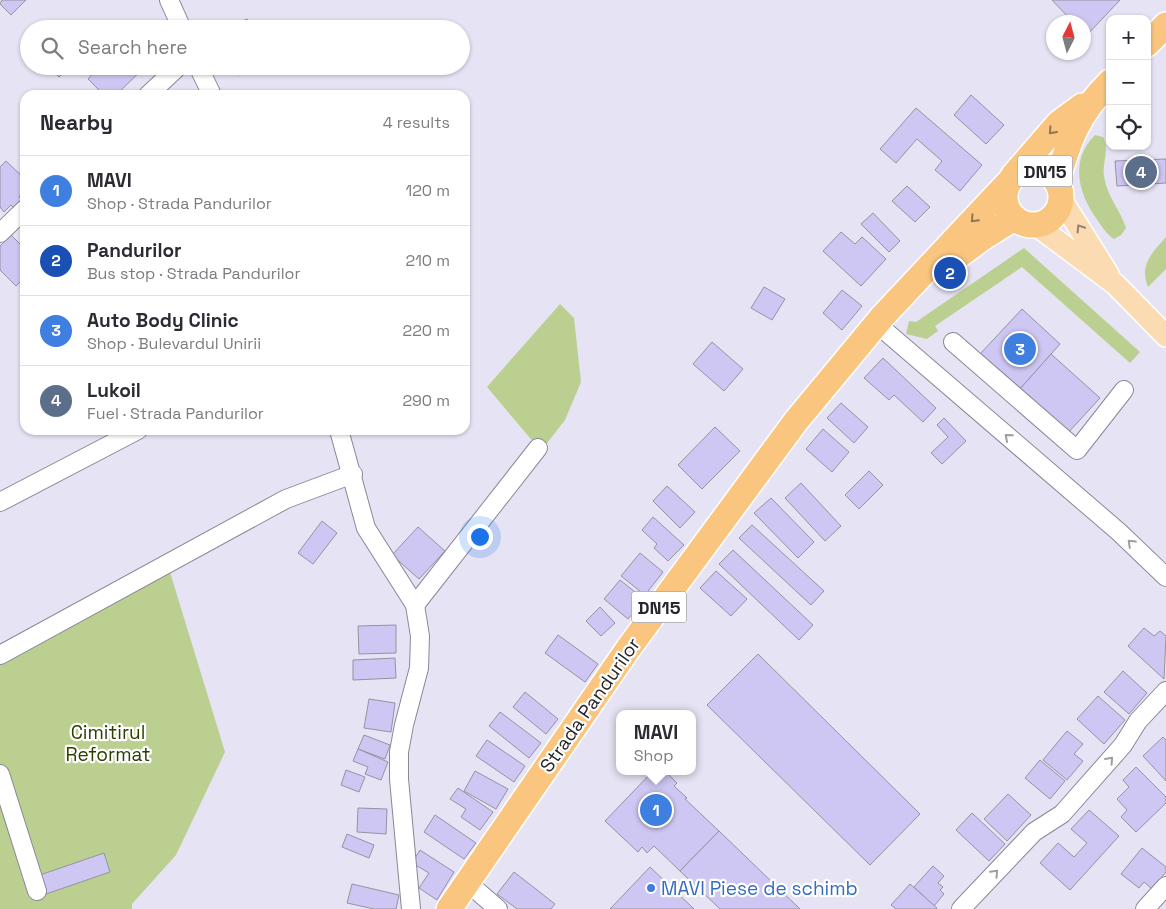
<!DOCTYPE html>
<html lang="en">
<head>
<meta charset="utf-8">
<style>
	body { margin:0; font-family:"Space Grotesk",sans-serif; background:#f2f2f3; color:#2b2b33 }
	.controls { position:absolute; right:15px; top:15px; display:grid; overflow:hidden; border-radius:10px; box-shadow:0 1px 4px #0004 }
	.controls button { width:45px; height:45px; display:grid; place-items:center; padding:0; border:0; border-bottom:1px solid #e1e1e2; background:#fff; color:#2b2b33; font:25px sans-serif }
	.compass { position:absolute; left:1046px; top:15px; width:45px; height:45px; border-radius:50%; background:#fff; box-shadow:0 1px 4px #0004; rotate:6deg }
	.you { position:absolute; left:479px; top:536px; width:18px; height:18px; margin:-12px; border:4px solid #fff; border-radius:50%; background:#1a73e8; box-shadow:0 0 0 8px #1a73e833 }
	.badge { display:grid; place-items:center; width:32px; height:32px; border-radius:50%; background:#246e6b; color:#fff; font-size:16px; font-weight:700 }
	.pin { position:absolute; translate:-50% -50%; border:2px solid #fff; box-shadow:0 1px 5px #0006 }
	.popup { position:absolute; left:616px; top:710px; width:80px; height:65px; box-sizing:border-box; display:grid; place-content:center; border-radius:10px; background:#fff; filter:drop-shadow(0 1px 4px #0005); font-size:16px; white-space:nowrap; color:#7c7c81 }
	.popup b { font-size:19px; color:#2b2b33 }
	.popup::after { content:''; position:absolute; left:50%; top:100%; margin-left:-10px; border:10px solid transparent; border-top-color:#fff }
	.list { margin:0; padding:0; list-style:none }
	h2 { display:flex; justify-content:space-between; align-items:center; height:65px; margin:0; padding:0 20px; font-size:21px }
	h2 small { font-size:16px; font-weight:400; color:#7c7c81 }
	.list li { display:grid; grid-template-columns:32px 1fr auto; gap:15px; align-items:center; box-sizing:border-box; height:70px; padding:0 20px; border-top:1px solid #e1e1e2 }
	.list b { display:block; font-size:19px; white-space:nowrap }
	.list p { margin:0; font-size:16px; white-space:nowrap; color:#7c7c81 }
	.list em { font-size:16px; font-style:normal; color:#7c7c81 }
	.icon { flex:none; width:28px; height:28px; fill:none; stroke:currentColor; stroke-width:2; stroke-linecap:round; stroke-linejoin:round }
	.map { position:relative; flex:none; width:1166px; height:909px; overflow:hidden }
	.search { position:absolute; background:#fff; box-shadow:0 1px 4px #0004; left:20px; top:20px; width:450px; height:55px; display:flex; align-items:center; gap:12px; box-sizing:border-box; padding:0 18px; border-radius:28px; color:#7c7c81; font-size:19px }
	.panel { position:absolute; background:#fff; box-shadow:0 1px 4px #0004; left:20px; top:90px; width:450px; height:345px; border-radius:15px }
	.map>svg:first-child { display:block }
</style>
</head>
<body>
<div class="map">
<svg width="1166" height="909" viewBox="0 0 1166 909">
	<rect width="100%" height="100%" fill="#e6e3f4"/>
	<g fill="#bbd090">
		<path d="M1095 135 1103 137C1110 151 1102 162 1104 176 1107 197 1120 209 1126 228L1121 235 1114 239C1106 234 1101 225 1096 218 1078 192 1070 160 1095 135Z"/>
		<path d="M1166 237V269L1148 287C1139 265 1152 253 1166 237Z"/>
		<polygon points="1024,248 1140,352 1130,363 1022,267 935,326 938,331 927,339 906,334 909,321 916,322"/>
		<polygon points="560,304 574,318 581,382 565,420 541,451 487,387"/>
		<polygon points="169,569 225,752 176,855 132,904 132,909 0,909 0,660"/>
	</g>
	<g fill="#cfc7f3" stroke="#9592a2">
		<polygon points="2,0 26,0 11,15 0,4"/>
		<polygon points="1052,0 1120,0 1086,36 1084,33 1084,22 1073,22"/>
		<polygon points="247,19 252,29 226,29"/>
		<polygon points="48,66 71,66 59,77"/>
		<polygon points="92,66 146,66 118,93 115,90 110,95 104,95 88,79 96,70"/>
		<polygon points="234,66 256,66 239,75"/>
		<polygon points="971,95 1004,125 986,144 954,115"/>
		<polygon points="916,108 982,165 960,191 935,170 942,161 917,139 896,163 880,149"/>
		<polygon points="1166,159 1166,183 1117,186 1115,161"/>
		<polygon points="6,161 25,179 25,190 19,197 22,199 14,208 11,205 4,212 0,207 0,167"/>
		<polygon points="907,186 930,207 915,222 892,201"/>
		<polygon points="873,213 900,241 889,252 861,224"/>
		<polygon points="841,232 855,244 862,237 886,259 861,286 823,251"/>
		<polygon points="11,235 25,249 25,277 16,286 0,270 0,246"/>
		<polygon points="764,287 785,299 772,320 751,308"/>
		<polygon points="842,290 862,306 842,330 823,313"/>
		<polygon points="1022,309 1060,344 1019,390 980,354"/>
		<polygon points="712,342 743,369 724,391 693,364"/>
		<polygon points="1051,354 1100,398 1067,434 1019,390"/>
		<polygon points="883,358 936,408 923,422 894,395 889,400 864,378"/>
		<polygon points="841,403 868,427 854,443 827,418"/>
		<polygon points="944,418 966,441 942,464 931,453 948,437 937,425"/>
		<polygon points="715,427 740,451 702,489 678,465"/>
		<polygon points="823,429 849,452 832,472 806,449"/>
		<polygon points="869,471 883,485 859,509 845,495"/>
		<polygon points="801,483 841,526 825,541 785,498"/>
		<polygon points="667,486 695,512 680,528 653,501"/>
		<polygon points="771,498 814,542 798,558 754,513"/>
		<polygon points="653,517 684,545 668,561 654,548 657,544 642,530"/>
		<polygon points="322,521 337,533 313,564 298,553"/>
		<polygon points="752,525 824,591 811,605 739,538"/>
		<polygon points="418,527 445,551 419,579 392,555"/>
		<polygon points="733,550 813,625 799,640 719,564"/>
		<polygon points="640,553 663,572 645,595 621,576"/>
		<polygon points="716,571 747,599 731,616 700,588"/>
		<polygon points="620,580 644,599 628,619 604,599"/>
		<polygon points="600,607 615,623 601,636 586,621"/>
		<polygon points="396,625 396,653 359,654 358,626"/>
		<polygon points="1144,628 1154,636 1160,631 1166,636 1164,679 1128,646"/>
		<polygon points="558,635 598,664 585,682 545,653"/>
		<polygon points="758,654 920,814 870,865 707,705"/>
		<polygon points="395,658 396,678 353,680 353,660"/>
		<polygon points="1123,671 1147,693 1129,714 1104,692"/>
		<polygon points="525,692 558,719 546,734 513,707"/>
		<polygon points="1098,696 1125,720 1104,744 1077,719"/>
		<polygon points="369,699 395,703 391,732 364,728"/>
		<polygon points="500,712 541,743 529,758 489,726"/>
		<polygon points="1067,731 1083,744 1074,754 1083,761 1067,780 1043,760"/>
		<polygon points="364,735 390,745 385,759 358,749"/>
		<polygon points="1163,737 1166,740 1166,781 1143,756"/>
		<polygon points="487,740 525,766 514,782 476,756"/>
		<polygon points="358,749 388,762 381,780 365,774 368,767 353,761"/>
		<polygon points="1040,760 1065,781 1050,799 1025,778"/>
		<polygon points="1136,767 1166,797 1166,803 1136,832 1121,817 1127,810 1117,799 1129,787 1123,780"/>
		<polygon points="346,770 365,777 359,792 341,785"/>
		<polygon points="475,771 508,789 496,809 464,791"/>
		<polygon points="653,771 665,771 677,783 674,786 687,798 685,799 719,831 680,871 654,846 647,853 642,847 638,852 605,821"/>
		<polygon points="458,788 493,812 480,830 461,817 466,809 450,799"/>
		<polygon points="1008,794 1031,815 1007,841 984,819"/>
		<polygon points="358,808 387,809 386,834 357,832"/>
		<polygon points="1089,810 1119,836 1070,890 1040,863 1058,843 1074,857 1087,843 1071,829"/>
		<polygon points="972,813 1005,844 989,861 956,830"/>
		<polygon points="435,815 476,843 464,859 424,832"/>
		<polygon points="719,831 800,909 720,909 680,871"/>
		<polygon points="347,834 374,845 369,858 342,847"/>
		<polygon points="1142,848 1166,867 1166,872 1152,889 1144,882 1139,888 1121,874"/>
		<polygon points="420,850 454,872 437,900 419,888 429,873 412,863"/>
		<polygon points="104,853 110,872 46,894 40,875"/>
		<polygon points="933,866 944,876 938,883 943,887 940,890 944,894 934,906 914,887"/>
		<polygon points="650,867 694,909 610,909"/>
		<polygon points="514,872 555,904 551,909 517,909 497,894"/>
		<polygon points="352,884 399,895 396,909 374,909 347,903"/>
		<polygon points="910,884 937,908 936,909 896,909 891,905"/>
	</g>
	<g fill="none" stroke-linecap="round" stroke-linejoin="round">
		<defs>
			<g id="minor">
				<polyline points="169,0 182,29"/>
				<polyline points="198,66 212,95"/>
				<polyline points="148,95 179,66"/>
				<polyline points="0,233 25,209"/>
				<polyline points="877,324 1119,532 1166,577"/>
				<polyline points="953,342 1077,450 1124,390"/>
				<polyline points="339,430 366,528 415,605 420,636 419,668 404,725 399,752 399,779 411,909"/>
				<polyline points="0,502 138,430"/>
				<polyline points="415,605 538,448"/>
				<polyline points="0,655 286,499 353,474"/>
				<polyline points="0,774 37,891"/>
				<polyline points="467,882 498,909"/>
				<polyline points="961,909 1034,832 1062,814 1123,745 1138,721 1166,691"/>
				<polyline points="1145,909 1166,886"/>
			</g>
			<g id="major">
				<polyline points="1061,199 1108,274"/>
				<polyline points="1036,225 1115,284 1166,336"/>
			</g>
			<g id="highway">
				<polyline points="1147,44 1166,25"/>
				<circle cx="1033" cy="197" r="28"/>
				<polyline points="1013,176 1059,123 1082,106"/>
				<path d="M1057 182C1069 139 1078 114 1110 82"/>
				<polyline points="946,265 981,239 1014,218"/>
				<polyline points="449,909 628,649 796,421 883,316 1007,184"/>
			</g>
		</defs>
		<use href="#minor" stroke="#8a8897" stroke-width="20"/>
		<use href="#major" stroke="#fff" stroke-width="24"/>
		<use href="#highway" stroke="#fff" stroke-width="28"/>
		<use href="#minor" stroke="#fff" stroke-width="18"/>
		<use href="#major" stroke="#fbdcb2" stroke-width="21"/>
		<use href="#highway" stroke="#f9c57f" stroke-width="25"/>
	</g>
	<defs><path id="oneway-chevron" d="M-2-3.5L2.5 0L-2 3.5" fill="none" stroke-width="1.6" stroke-linecap="round" stroke-linejoin="round" transform="scale(1.25)"/></defs>
	<g stroke="#907656">
		<use href="#oneway-chevron" transform="translate(1052 131) rotate(132)"/>
		<use href="#oneway-chevron" transform="translate(974 219) rotate(133)"/>
	</g>
	<use stroke="#91816f" href="#oneway-chevron" transform="translate(1080 228) rotate(-122)"/>
	<g stroke="#9e9da0">
		<use href="#oneway-chevron" transform="translate(1008 437) rotate(-139)"/>
		<use href="#oneway-chevron" transform="translate(1131 543) rotate(-136)"/>
		<use href="#oneway-chevron" transform="translate(1110 760) rotate(-48)"/>
		<use href="#oneway-chevron" transform="translate(995 873) rotate(-47)"/>
	</g>
	<circle fill="#3f7fe0" stroke="#fff" stroke-width="2" cx="651" cy="888" r="5"/>
	<g text-anchor="middle" dominant-baseline="central" stroke-width="4.5" stroke-linejoin="round" paint-order="stroke">
		<g fill="#fff" stroke="#68676b" stroke-width="1">
			<rect x="1017.5" y="155.5" width="55" height="31" rx="4"/>
			<rect x="631.5" y="591.5" width="55" height="31" rx="4"/>
		</g>
		<g font-size="18" font-weight="bold" fill="#27262c">
			<text x="1045" y="171">DN15</text>
			<text x="659" y="607">DN15</text>
		</g>
		<g font-size="19" fill="#27262c" stroke="#fff">
			<text transform="translate(590 705) rotate(-55)">Strada Pandurilor</text>
		</g>
		<g font-size="19" fill="#2f3d03" stroke="#fff">
			<text x="108" y="732">Cimitirul<tspan x="108" dy="22">Reformat</tspan></text>
		</g>
		<g font-size="19" fill="#366cbe" stroke="#fff" text-anchor="start">
			<text x="661" y="888">MAVI Piese de schimb</text>
		</g>
	</g>
</svg>
<div class="controls">
<button>+</button>
<button>−</button>
<button><svg class="icon" aria-label="locate" viewBox="0 0 24 24"><circle cx="12" cy="12" r="6"/><path d="M12 2v4M12 18v4M2 12h4M18 12h4"/></svg></button>
</div>
<svg class="compass" viewBox="-18 -18 36 36"><path d="M0-13l5 13h-10z" fill="#e53935"/><path d="M0 13l5-13h-10z" fill="#7c7c81"/></svg>
<div class="you"></div>
<div class="pin badge" style="left:656px;top:810px;background:#3f7fe0">1</div>
<div class="popup"><b>MAVI</b>Shop</div>
<div class="pin badge" style="left:950px;top:273px;background:#1a4fb4">2</div>
<div class="pin badge" style="left:1020px;top:349px;background:#3f7fe0">3</div>
<div class="pin badge" style="left:1141px;top:172px;background:#5c6f8a">4</div>
<div class="search"><svg class="icon" aria-label="search" viewBox="0 0 24 24"><circle cx="10" cy="10" r="6"/><path d="M15 15l6 6"/></svg>Search here</div>
<section class="panel">
<h2>Nearby<small>4 results</small></h2>
<ul class="list">
<li><span class="badge" style="background:#3f7fe0">1</span><div><b>MAVI</b><p>Shop · Strada Pandurilor</p></div><em>120 m</em></li>
<li><span class="badge" style="background:#1a4fb4">2</span><div><b>Pandurilor</b><p>Bus stop · Strada Pandurilor</p></div><em>210 m</em></li>
<li><span class="badge" style="background:#3f7fe0">3</span><div><b>Auto Body Clinic</b><p>Shop · Bulevardul Unirii</p></div><em>220 m</em></li>
<li><span class="badge" style="background:#5c6f8a">4</span><div><b>Lukoil</b><p>Fuel · Strada Pandurilor</p></div><em>290 m</em></li>
</ul>
</section>
</div>
</body>
</html>
